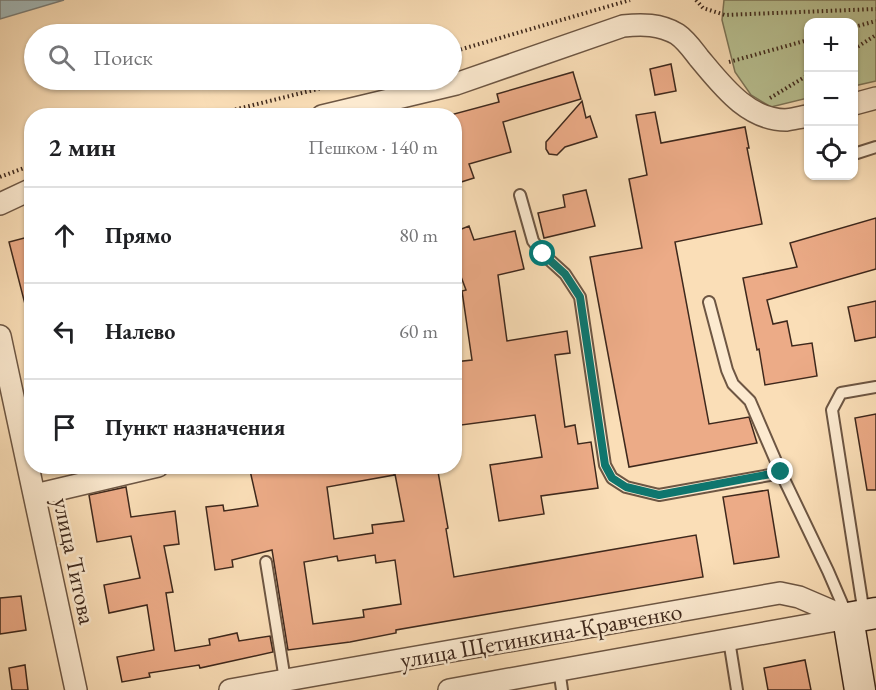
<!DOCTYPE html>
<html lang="ru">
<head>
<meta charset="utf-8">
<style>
	body { margin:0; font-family:"EB Garamond",serif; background:#f6f6f6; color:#202124 }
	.controls { position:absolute; right:18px; top:18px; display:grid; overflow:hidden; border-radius:12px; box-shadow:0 2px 4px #0004 }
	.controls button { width:54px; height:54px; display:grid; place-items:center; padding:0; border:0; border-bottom:2px solid #e0e0e0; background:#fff; color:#202124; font:30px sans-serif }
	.stop { position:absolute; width:18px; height:18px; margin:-14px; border:4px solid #0f766e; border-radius:50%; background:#fff }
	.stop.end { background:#0f766e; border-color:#fff; box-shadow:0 2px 6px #0008 }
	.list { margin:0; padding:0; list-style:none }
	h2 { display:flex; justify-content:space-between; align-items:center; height:78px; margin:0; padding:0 24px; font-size:26px }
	h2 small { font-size:20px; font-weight:400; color:#757577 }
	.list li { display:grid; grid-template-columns:39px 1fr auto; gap:18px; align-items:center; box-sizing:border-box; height:96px; padding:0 24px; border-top:2px solid #e0e0e0 }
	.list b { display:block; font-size:22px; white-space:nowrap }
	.list em { font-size:20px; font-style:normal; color:#757577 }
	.icon { flex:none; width:33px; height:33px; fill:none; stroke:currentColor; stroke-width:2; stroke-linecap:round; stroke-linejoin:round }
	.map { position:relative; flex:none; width:876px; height:690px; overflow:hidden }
	.search { position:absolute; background:#fff; box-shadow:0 2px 4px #0004; left:24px; top:24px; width:438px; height:66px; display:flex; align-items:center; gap:15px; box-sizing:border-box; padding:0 21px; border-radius:33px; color:#757577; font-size:22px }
	.panel { position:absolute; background:#fff; box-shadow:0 2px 4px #0004; left:24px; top:108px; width:438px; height:366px; border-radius:24px }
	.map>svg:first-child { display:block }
</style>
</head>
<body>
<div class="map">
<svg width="876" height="690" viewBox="0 0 876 690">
	<rect width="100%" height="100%" fill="#fadeb7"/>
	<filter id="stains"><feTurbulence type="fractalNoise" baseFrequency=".00333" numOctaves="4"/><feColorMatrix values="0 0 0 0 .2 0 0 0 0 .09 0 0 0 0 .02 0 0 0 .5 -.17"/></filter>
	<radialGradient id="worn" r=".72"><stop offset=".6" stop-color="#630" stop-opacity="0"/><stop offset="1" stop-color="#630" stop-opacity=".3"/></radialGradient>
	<polygon fill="#b9c293" stroke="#7c7558" stroke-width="1.5" points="724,0 876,0 876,81 854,86 854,22 808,22 808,98 771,107 751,95 735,72 722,20"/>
	<polygon fill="#a3b9b9" stroke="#7b7f7a" stroke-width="1.5" points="0,0 64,0 0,19"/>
	<g fill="#ecab87" stroke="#3e281c" stroke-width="1.5" fill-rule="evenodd">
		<polygon points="671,64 676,91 655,95 650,69"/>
		<polygon points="573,72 581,99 503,122 511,152 469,164 474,178 458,183 454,170 454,114 499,102 497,94"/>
		<polygon points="582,101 586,118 590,116 597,137 565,147 557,155 549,154 546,149 546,142"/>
		<polygon points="655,112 661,143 745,127 749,148 747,148 762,224 675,242 709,424 749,417 757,443 629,467 590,257 642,248 629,179 647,175 636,115"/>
		<polygon points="586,190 595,226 544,238 538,213 565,207 563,195"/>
		<polygon points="876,218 876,269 767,300 773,324 787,321 792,346 812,343 817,376 765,385 759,349 757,350 743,278 797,267 790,243"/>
		<polygon points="469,226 474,240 515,231 524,269 498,275 507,341 567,331 570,353 555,355 565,427 575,425 578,444 591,442 598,488 541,496 544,514 499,521 490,465 542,457 535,415 454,426 454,362 472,360 462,291 466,290 454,258 454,232"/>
		<polygon points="32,236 32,307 26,308 9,242"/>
		<polygon points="876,301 876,337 855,341 848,307"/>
		<polygon points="876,414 876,490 867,490 855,418"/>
		<path d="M249 466H437L448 528 446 529 454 577 696 535 703 577 396 630V633L350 642 288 650 272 550 232 560 233 567 215 570 206 507 223 505 224 511 258 506ZM394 469 404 521 372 525 373 533 334 539 327 487 394 475ZM375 555 376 563 395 560 401 604 363 610 364 617 313 624 304 562 337 556 338 561Z"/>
		<polygon points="126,487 131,517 175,511 179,544 164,546 173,592 166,593 175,651 210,645 209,639 237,633 239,641 270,636 273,652 200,668 199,665 149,673 150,677 122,682 117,657 154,650 147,605 109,613 104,585 140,578 131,536 97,542 89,495"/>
		<polygon points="768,490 779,557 734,564 723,497"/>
		<polygon points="21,596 26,630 0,634 0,598"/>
		<polygon points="805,660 811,690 768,690 764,668"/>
		<polygon points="25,665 28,690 12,690 9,668"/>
	</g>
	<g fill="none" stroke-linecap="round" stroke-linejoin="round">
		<defs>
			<g id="lane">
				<polyline points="854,154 876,147"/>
				<polyline points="520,195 533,241 543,254 565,274 580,297 605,465 612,478 626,487 659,495 781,473 828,571 847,615"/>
				<polyline points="709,302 727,370 733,384 750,401 781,473"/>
				<polyline points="266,562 285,680"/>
				<polyline points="864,614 832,410 841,393 876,387"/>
				<polyline points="729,640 737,690"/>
				<polyline points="559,669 562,690"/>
			</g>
			<g id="street">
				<polyline points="854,104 876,98"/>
				<path d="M322 116 456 84 623 26C642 24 660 24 677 34 686 40 692 49 699 58 721 84 747 120 786 120 793 119 801 117 808 116"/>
				<polyline points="0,204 32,189"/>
				<polyline points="0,336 76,690"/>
				<polyline points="35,495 158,466"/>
				<polyline points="230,690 780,593 799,597 848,618"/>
				<polyline points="449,690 848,618"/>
			</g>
			<polyline id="secondary" points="860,690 848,618 876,613"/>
		</defs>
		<use href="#lane" stroke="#6d5643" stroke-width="14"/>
		<use href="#street" stroke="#6d5643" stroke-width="24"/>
		<use href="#secondary" stroke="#3e281c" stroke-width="33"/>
		<g stroke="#3e281c" stroke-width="4" stroke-dasharray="1.5 3" stroke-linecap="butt">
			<polyline points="696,0 703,8 725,15 876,9"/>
			<polyline points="854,27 876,21"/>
			<polyline points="854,49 876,35"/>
			<polyline points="452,52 630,0"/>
			<polyline points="729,62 808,40"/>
			<polyline points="770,98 808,75"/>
			<polyline points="209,116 354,80"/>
			<polyline points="0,177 32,165"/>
		</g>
		<use href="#lane" stroke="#fcead0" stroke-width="10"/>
		<use href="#street" stroke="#fcead0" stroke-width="21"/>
		<use href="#secondary" stroke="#fcead0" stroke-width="30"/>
	</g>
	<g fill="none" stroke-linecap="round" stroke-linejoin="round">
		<polyline stroke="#0f766e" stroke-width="8" points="543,254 565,274 580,297 605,465 612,478 626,487 659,495 781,472"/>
	</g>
	<g text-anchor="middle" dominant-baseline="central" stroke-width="5" stroke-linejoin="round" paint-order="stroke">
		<g font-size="24" fill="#3e281c" stroke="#fcead0">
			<text transform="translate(75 561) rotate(78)">улица Титова</text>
			<text transform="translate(541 635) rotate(-10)">улица Щетинкина-Кравченко</text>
		</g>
	</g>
	<rect width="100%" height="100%" filter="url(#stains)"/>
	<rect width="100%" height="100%" fill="url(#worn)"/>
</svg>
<div class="controls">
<button>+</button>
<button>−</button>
<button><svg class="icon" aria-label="locate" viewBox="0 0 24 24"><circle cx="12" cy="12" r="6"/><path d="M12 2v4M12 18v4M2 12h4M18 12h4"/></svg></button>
</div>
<div class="stop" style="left:543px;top:254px"></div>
<div class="stop end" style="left:781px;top:472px"></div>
<div class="search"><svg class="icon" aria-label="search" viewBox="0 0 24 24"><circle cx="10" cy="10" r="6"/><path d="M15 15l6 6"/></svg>Поиск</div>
<section class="panel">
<h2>2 мин<small>Пешком · 140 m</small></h2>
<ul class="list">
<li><svg class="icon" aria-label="ahead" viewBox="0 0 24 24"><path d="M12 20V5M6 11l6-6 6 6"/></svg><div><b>Прямо</b></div><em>80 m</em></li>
<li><svg class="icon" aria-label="left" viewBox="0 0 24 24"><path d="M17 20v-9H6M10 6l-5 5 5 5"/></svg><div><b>Налево</b></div><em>60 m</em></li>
<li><svg class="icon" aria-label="arrive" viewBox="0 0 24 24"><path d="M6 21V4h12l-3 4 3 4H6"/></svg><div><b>Пункт назначения</b></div></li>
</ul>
</section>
</div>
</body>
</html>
